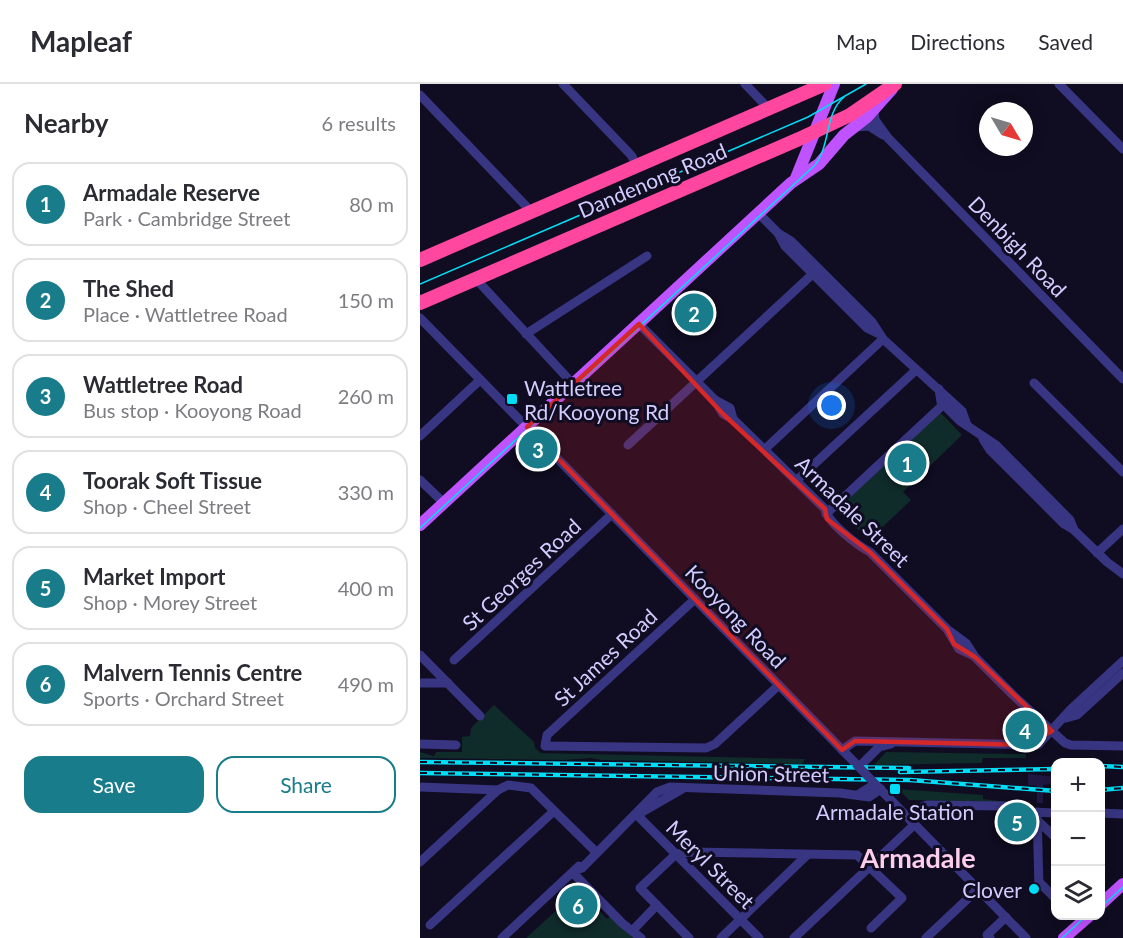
<!DOCTYPE html>
<html lang="en">
<head>
<meta charset="utf-8">
<style>
	body { margin:0; font-family:Lato,sans-serif; background:#f7f7f7; color:#2b2b33 }
	.controls { position:absolute; right:18px; bottom:18px; display:grid; overflow:hidden; border-radius:12px; box-shadow:0 6px 24px #0002 }
	.controls button { width:54px; height:54px; display:grid; place-items:center; padding:0; border:0; border-bottom:2px solid #e1e1e2; background:#fff; color:#2b2b33; font:30px sans-serif }
	.compass { position:absolute; left:559px; top:18px; width:54px; height:54px; border-radius:50%; background:#fff; box-shadow:0 6px 24px #0002; rotate:128deg }
	.you { position:absolute; left:412px; top:322px; width:21px; height:21px; margin:-15px; border:4px solid #fff; border-radius:50%; background:#1a73e8; box-shadow:0 0 0 9px #1a73e833 }
	.badge { display:grid; place-items:center; width:39px; height:39px; border-radius:50%; background:#187c8b; color:#fff; font-size:20px; font-weight:700 }
	.pin { position:absolute; translate:-50% -50%; border:3px solid #fff; box-shadow:0 2px 6px #0006 }
	.list { margin:0; padding:0; list-style:none }
	h2 { display:flex; justify-content:space-between; align-items:center; height:78px; margin:0; padding:0 24px; font-size:26px }
	h2 small { font-size:20px; font-weight:400; color:#7c7c81 }
	.list li { display:grid; grid-template-columns:39px 1fr auto; gap:18px; align-items:center; box-sizing:border-box; height:84px; margin:0 12px 12px; padding:0 12px; border:2px solid #e1e1e2; border-radius:18px }
	.list b { display:block; font-size:22px; white-space:nowrap }
	.list p { margin:0; font-size:20px; white-space:nowrap; color:#7c7c81 }
	.list em { font-size:20px; font-style:normal; color:#7c7c81 }
	.actions { display:flex; gap:12px; padding:18px 24px }
	.actions a { flex:1; padding:14px 0; border:2px solid #187c8b; border-radius:18px; text-align:center; font-size:21px; color:#187c8b }
	.actions .main { background:#187c8b; color:#fff }
	.icon { flex:none; width:33px; height:33px; fill:none; stroke:currentColor; stroke-width:2; stroke-linecap:round; stroke-linejoin:round }
	.map { position:relative; flex:none; width:703px; height:854px; overflow:hidden }
	header { display:flex; align-items:center; gap:36px; box-sizing:border-box; height:84px; padding:0 30px; background:#fff; border-bottom:2px solid #e1e1e2 }
	header strong { font-size:28px }
	nav { display:flex; gap:33px; margin-inline-start:auto; font-size:21px }
	main { display:flex }
	aside { flex:1; background:#fff }
	.map>svg:first-child { display:block }
</style>
</head>
<body>
<header>
<strong>Mapleaf</strong>
<nav><a>Map</a><a>Directions</a><a>Saved</a></nav>
</header>
<main>
<aside>
<h2>Nearby<small>6 results</small></h2>
<ul class="list">
<li><span class="badge">1</span><div><b>Armadale Reserve</b><p>Park · Cambridge Street</p></div><em>80 m</em></li>
<li><span class="badge">2</span><div><b>The Shed</b><p>Place · Wattletree Road</p></div><em>150 m</em></li>
<li><span class="badge">3</span><div><b>Wattletree Road</b><p>Bus stop · Kooyong Road</p></div><em>260 m</em></li>
<li><span class="badge">4</span><div><b>Toorak Soft Tissue</b><p>Shop · Cheel Street</p></div><em>330 m</em></li>
<li><span class="badge">5</span><div><b>Market Import</b><p>Shop · Morey Street</p></div><em>400 m</em></li>
<li><span class="badge">6</span><div><b>Malvern Tennis Centre</b><p>Sports · Orchard Street</p></div><em>490 m</em></li>
</ul>
<div class="actions"><a class="main">Save</a><a>Share</a></div>
</aside>
<div class="map">
<svg width="703" height="854" viewBox="0 0 703 854">
	<rect width="100%" height="100%" fill="#100c21"/>
	<g fill="#0f2b2a">
		<polygon points="518,326 542,351 483,408 491,416 449,456 415,423"/>
		<polygon points="74,621 114,658 115,664 121,669 385,675 382,680 181,676 171,674 144,676 0,674 0,668 14,672 16,668 42,668 42,653 50,652 51,644"/>
		<polygon points="466,668 606,670 606,674 563,674 562,679 454,681"/>
		<polygon points="478,705 563,711 563,715 596,719 489,716"/>
		<polygon points="159,806 187,835 191,832 213,854 106,854"/>
	</g>
	<polygon fill="#201743" points="608,690 636,693 636,699 623,701 623,719 617,719 617,702 608,701"/>
	<g fill="none" stroke-linecap="round" stroke-linejoin="round">
		<g stroke="#383582" stroke-width="9">
			<polyline points="143,0 211,71 218,83"/>
			<polyline points="325,0 350,26"/>
			<polyline points="639,0 703,65"/>
			<polyline points="0,11 106,122 110,129"/>
			<polyline points="454,26 455,36 468,54 703,295"/>
			<polyline points="435,43 449,42 463,51"/>
			<polyline points="339,130 358,149 365,162 447,244 457,249"/>
			<polyline points="358,149 371,157 452,238 463,255 542,327 547,341"/>
			<polyline points="56,195 153,300"/>
			<polyline points="0,234 437,681"/>
			<path d="M219 240 295 316 303 330 313 335 405 425C408 439 437 461 450 468L527 545 546 559 555 573 593 611 645 659 651 661 703 662"/>
			<polyline points="106,250 227,172"/>
			<polyline points="614,299 703,388"/>
			<polyline points="519,305 521,318 540,337 576,361 650,436 654,446"/>
			<polyline points="295,316 310,324 313,335"/>
			<polyline points="0,352 60,296"/>
			<polyline points="563,355 570,366 644,440 654,446 687,478 703,490"/>
			<polyline points="208,361 398,185"/>
			<polyline points="345,365 463,255"/>
			<polyline points="0,396 24,419"/>
			<polyline points="376,397 496,286"/>
			<polyline points="406,430 526,318"/>
			<polyline points="677,469 703,445"/>
			<polyline points="275,515 127,651 125,662 286,664 295,660 359,601"/>
			<polyline points="528,547 539,565 554,572"/>
			<polyline points="0,571 60,632"/>
			<polyline points="34,576 192,430"/>
			<polyline points="0,599 28,599"/>
			<polyline points="646,634 657,631 703,589"/>
			<polyline points="0,660 36,661"/>
			<polyline points="422,666 435,657 618,661 651,625 703,577"/>
			<polyline points="439,683 459,663 471,660"/>
			<polyline points="0,703 78,706"/>
			<polyline points="459,704 606,854"/>
			<polyline points="439,710 450,703"/>
			<polyline points="222,728 262,705"/>
			<polyline points="617,728 619,803"/>
			<polyline points="680,729 703,730"/>
			<polyline points="217,731 339,854"/>
			<polyline points="491,737 496,725 507,721 585,722 611,728 636,729"/>
			<polyline points="618,737 636,754"/>
			<polyline points="0,778 78,706 88,701 111,704 176,768"/>
			<polyline points="156,786 162,784 237,708 250,703 420,709 449,713 461,705"/>
			<polyline points="153,789 202,839 221,854"/>
			<polyline points="619,798 636,815"/>
			<polyline points="10,841 134,727"/>
			<polyline points="212,847 237,821"/>
			<polyline points="82,854 159,782"/>
			<polyline points="269,854 220,804 256,770 271,768 437,771 482,814 451,844"/>
			<polyline points="301,854 387,771"/>
			<polyline points="374,854 495,740"/>
			<polyline points="506,854 558,805"/>
			<polyline points="570,854 567,851 586,833"/>
		</g>
		<g stroke="#bf53ff" stroke-width="12">
			<polyline points="376,94 414,0"/>
			<polyline points="0,441 371,99 399,80 424,51 447,33 472,5"/>
			<polyline points="680,821 703,800"/>
			<polyline points="644,854 669,832"/>
		</g>
		<g stroke="#ff479f" stroke-width="14">
			<polyline points="0,176 405,0"/>
			<polyline points="0,219 379,55 430,31 475,0"/>
		</g>
		<g stroke="#00def7" stroke-width="1.5">
			<polyline points="0,200 388,33 446,0"/>
			<path d="M0 444 395 81C411 61 404 30 424 13"/>
			<polyline points="680,824 703,803"/>
			<polyline points="642,854 666,832"/>
		</g>
		<defs>
			<g id="rail">
				<polyline points="0,678 489,684"/>
				<polyline points="680,682 703,683"/>
				<polyline points="480,688 636,685"/>
				<polyline points="0,689 490,696 636,707"/>
				<polyline points="680,706 703,704"/>
			</g>
		</defs>
		<use href="#rail" stroke="#00def7" stroke-width="4.5"/>
		<use href="#rail" stroke="#100c21" stroke-width="2" stroke-dasharray="7" stroke-linecap="butt"/>
		<polyline stroke="#383582" stroke-width="9" points="437,681 459,704"/>
	</g>
	<path fill="#d62828" fill-opacity="0.2" stroke="#d62828" stroke-width="4.5" stroke-linejoin="round" d="M219 240 303 330 405 425 407 435 450 468 527 545 534 560 555 573 632 647 606 661 435 657 422 666 107 343Z"/>
	<g fill="#00def7" stroke="#100c21" stroke-width="2">
		<rect x="86" y="309" width="12" height="12" rx="3"/>
		<rect x="469" y="699" width="12" height="12" rx="3"/>
		<circle cx="614" cy="805" r="6"/>
	</g>
	<g text-anchor="middle" dominant-baseline="central" stroke-width="6" stroke-linejoin="round" paint-order="stroke">
		<g font-size="21" fill="#d2ccff" stroke="#100c21">
			<text transform="translate(232 96) rotate(-23)">Dandenong Road</text>
			<text transform="translate(598 162) rotate(46)">Denbigh Road</text>
			<text transform="translate(433 427) rotate(44)">Armadale Street</text>
			<text transform="translate(101 490) rotate(-43)">St Georges Road</text>
			<text transform="translate(316 532) rotate(46)">Kooyong Road</text>
			<text transform="translate(185 573) rotate(-43)">St James Road</text>
			<text transform="translate(351 689) rotate(1)">Union Street</text>
			<text transform="translate(291 780) rotate(45)">Meryl Street</text>
		</g>
		<g font-size="21" fill="#d2ccff" stroke="#100c21" text-anchor="start">
			<text x="104" y="303">Wattletree<tspan x="104" dy="24">Rd/Kooyong Rd</tspan></text>
			<text x="475" y="727" text-anchor="middle">Armadale Station</text>
			<text x="602" y="805" text-anchor="end">Clover</text>
		</g>
		<g font-size="27" font-weight="bold" fill="#ffceed" stroke="#100c21">
			<text x="498" y="773">Armadale</text>
		</g>
	</g>
</svg>
<div class="controls">
<button>+</button>
<button>−</button>
<button><svg class="icon" aria-label="layers" viewBox="0 0 24 24"><path d="M12 4l9 5-9 5-9-5zM3 14l9 5 9-5"/></svg></button>
</div>
<svg class="compass" viewBox="-18 -18 36 36"><path d="M0-13l5 13h-10z" fill="#e53935"/><path d="M0 13l5-13h-10z" fill="#7c7c81"/></svg>
<div class="you"></div>
<div class="pin badge" style="left:487px;top:379px">1</div>
<div class="pin badge" style="left:274px;top:229px">2</div>
<div class="pin badge" style="left:118px;top:365px">3</div>
<div class="pin badge" style="left:605px;top:646px">4</div>
<div class="pin badge" style="left:597px;top:738px">5</div>
<div class="pin badge" style="left:158px;top:821px">6</div>
</div>
</main>
</body>
</html>
